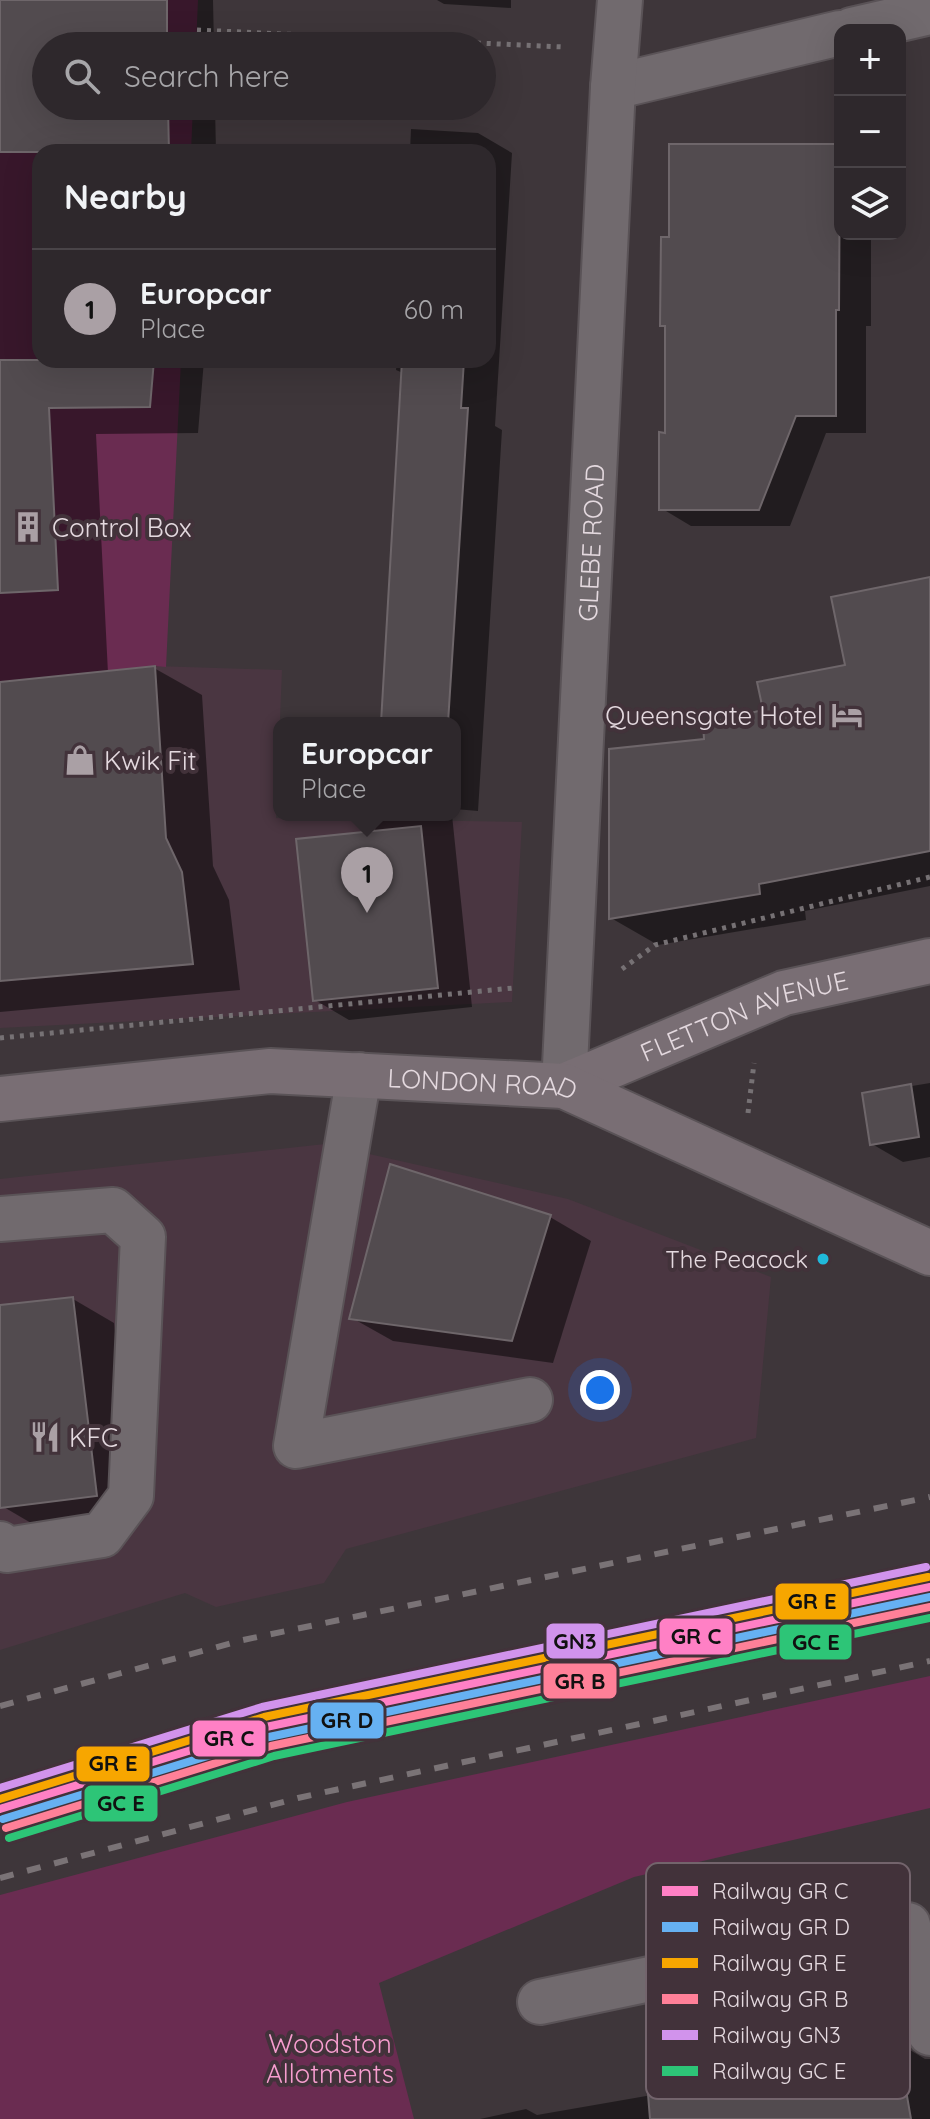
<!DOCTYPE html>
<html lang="en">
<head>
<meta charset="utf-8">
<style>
	body { margin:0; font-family:Quicksand,sans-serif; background:#363034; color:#f1f3f6 }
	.controls { position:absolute; right:24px; top:24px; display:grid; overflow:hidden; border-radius:16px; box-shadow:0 8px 32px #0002 }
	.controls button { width:72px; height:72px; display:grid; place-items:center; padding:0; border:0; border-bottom:2px solid #494448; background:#2e282c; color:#f1f3f6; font:40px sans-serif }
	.you { position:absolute; left:600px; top:1390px; width:28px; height:28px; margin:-20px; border:6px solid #fff; border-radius:50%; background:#1a73e8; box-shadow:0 0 0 12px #1a73e833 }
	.badge { display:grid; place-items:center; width:52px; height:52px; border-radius:50%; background:#aaa0a5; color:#111; font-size:26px; font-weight:700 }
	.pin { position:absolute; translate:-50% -66px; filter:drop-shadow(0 2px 4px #0008) }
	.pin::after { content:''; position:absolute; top:42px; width:28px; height:24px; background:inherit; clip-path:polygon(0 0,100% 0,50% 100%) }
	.popup { position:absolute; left:273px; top:717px; width:188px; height:104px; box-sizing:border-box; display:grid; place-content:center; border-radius:16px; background:#2e282c; filter:drop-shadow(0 2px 6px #0005); font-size:26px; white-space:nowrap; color:#a7a6a9 }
	.popup b { font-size:30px; color:#f1f3f6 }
	.popup::after { content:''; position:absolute; left:50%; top:100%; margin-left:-16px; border:16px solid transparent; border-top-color:#2e282c }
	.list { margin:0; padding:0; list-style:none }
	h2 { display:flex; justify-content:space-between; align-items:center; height:104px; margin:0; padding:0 32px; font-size:34px }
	h2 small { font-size:26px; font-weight:400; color:#a7a6a9 }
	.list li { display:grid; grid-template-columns:52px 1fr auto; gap:24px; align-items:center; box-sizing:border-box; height:120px; padding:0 32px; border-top:2px solid #494448 }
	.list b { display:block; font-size:30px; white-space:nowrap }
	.list p { margin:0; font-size:26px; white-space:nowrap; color:#a7a6a9 }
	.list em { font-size:26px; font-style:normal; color:#a7a6a9 }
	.icon { flex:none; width:44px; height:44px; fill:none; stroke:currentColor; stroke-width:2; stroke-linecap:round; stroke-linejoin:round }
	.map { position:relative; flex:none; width:930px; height:2119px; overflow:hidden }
	.search { position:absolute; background:#2e282c; box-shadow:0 8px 32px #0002; left:32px; top:32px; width:464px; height:88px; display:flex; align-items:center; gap:20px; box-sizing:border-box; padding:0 28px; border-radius:44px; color:#a7a6a9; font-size:30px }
	.panel { position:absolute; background:#2e282c; box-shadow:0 8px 32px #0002; left:32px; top:144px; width:464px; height:224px; border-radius:24px }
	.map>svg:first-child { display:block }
</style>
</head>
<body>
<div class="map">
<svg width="930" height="2119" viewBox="0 0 930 2119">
	<rect width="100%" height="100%" fill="#3e363a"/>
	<g fill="#4a3641">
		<polygon points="155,666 282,670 276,818 522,822 512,1002 0,1028 0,682"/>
		<polygon points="325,1144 568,1199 771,1277 756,1438 346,1549 324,1583 216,1607 185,1593 0,1650 0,1179"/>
	</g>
	<g fill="#6a2c51">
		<polygon points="0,0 198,0 196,46 46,46 46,106 193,106 191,152 40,152 40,360 181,360 166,667 155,666 0,682"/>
		<polygon points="930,1676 930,1808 634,1877 379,1983 414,2119 0,2119 0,1895 347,1802"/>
	</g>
	<g fill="#0007">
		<polygon points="0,0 213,0 214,46 46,46 46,106 215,106 216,152 40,152 40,360 204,360 198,433 96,434 108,673 154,668 202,695 213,866 229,900 240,990 0,1012"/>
		<polygon points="437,0 511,0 511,8 444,4"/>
		<polygon points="411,129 478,133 512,153 495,426 502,430 478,811 455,809 455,723 382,723 403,373 396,370 397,360 488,360 488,152 410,152"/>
		<polygon points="671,146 840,146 840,234 871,234 871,326 866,326 866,433 826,433 790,526 691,526 661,508 667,435 667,328 662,325 671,239"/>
		<polygon points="930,580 930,886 805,911 806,920 658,945 611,918 706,741 765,711 847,667"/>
		<polygon points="376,815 452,815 472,1007 349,1020 315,1000 375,833"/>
		<polygon points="930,1083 930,1157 903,1162 872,1144 864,1094"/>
		<polygon points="550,1217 591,1241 553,1363 393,1341 352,1318"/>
		<polygon points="73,1299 114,1323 138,1519 43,1530 2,1506 0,1488 0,1307"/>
		<polygon points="910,2050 925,2059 930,2059 930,2119 480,2119 526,2109 537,2115"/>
	</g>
	<g fill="#524b4f" stroke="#6e666a" stroke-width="2">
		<polygon points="0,0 167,0 167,46 46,46 46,106 168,106 169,152 0,152"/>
		<polygon points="669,144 840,144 839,310 836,310 836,416 796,416 759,510 659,510 659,432 665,433 665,326 660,326 661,237 669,237"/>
		<polygon points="0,360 154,360 150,407 49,408 58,590 0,593"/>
		<polygon points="402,360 464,360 461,408 468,408 448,723 381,723"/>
		<polygon points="930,577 930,851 759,884 760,894 609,919 609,749 704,739 703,724 763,710 757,682 845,665 831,597"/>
		<polygon points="155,666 166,838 182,872 193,964 0,981 0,682"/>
		<polygon points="421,826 438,988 313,1001 296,839"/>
		<polygon points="911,1084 919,1137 870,1145 862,1093"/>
		<polygon points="390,1164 551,1215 512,1341 349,1319"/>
		<polygon points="73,1297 97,1496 0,1508 0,1305"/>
		<polygon points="899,2050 911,2119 650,2119 648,2094"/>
	</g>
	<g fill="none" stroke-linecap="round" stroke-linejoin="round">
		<defs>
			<g id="minor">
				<polyline points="852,30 930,12"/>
				<polyline points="613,87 840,33"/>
				<polyline points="359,1075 296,1446 530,1400"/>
				<path id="s1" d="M564 1086 613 87 620 0"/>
				<polyline points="0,1219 113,1210 143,1237 131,1496 102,1535 7,1550 0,1544"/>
				<polyline points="540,2002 908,1925 930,2033"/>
			</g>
			<g id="major">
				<path id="s2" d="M564 1086 784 993 930 961"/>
				<path id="s3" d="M0 1099 270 1071 564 1086 930 1253"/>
			</g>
		</defs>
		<use href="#minor" stroke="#5a5357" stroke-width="48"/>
		<use href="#major" stroke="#5a5357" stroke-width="48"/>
		<g stroke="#767174" stroke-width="5" stroke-dasharray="4 6" stroke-linecap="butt">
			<polyline points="197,30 564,47"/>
			<polyline points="622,969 655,945 930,877"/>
			<polyline points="0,1038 513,988 516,990"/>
			<polyline points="748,1113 754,1063"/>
		</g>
		<use href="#minor" stroke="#716a6e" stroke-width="44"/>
		<use href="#major" stroke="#796e74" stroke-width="44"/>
		<g stroke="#7a7376" stroke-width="6" stroke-dasharray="14 14" stroke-linecap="butt">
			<polyline points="0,1706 243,1640 930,1497"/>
			<polyline points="0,1878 298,1798 930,1661"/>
		</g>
		<defs>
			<polyline id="rail-1" points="0,1809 266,1727 930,1587"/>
			<polyline id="rail-2" points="3,1819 269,1737 930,1597"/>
			<polyline id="rail-3" points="0,1799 264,1717 928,1577"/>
			<polyline id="rail-4" points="6,1828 271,1746 930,1607"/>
			<polyline id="rail-5" points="0,1788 262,1707 926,1567"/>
			<polyline id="rail-6" points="9,1838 274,1756 930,1618"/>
		</defs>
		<use href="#rail-1" stroke="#42323a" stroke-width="14"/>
		<use href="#rail-2" stroke="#42323a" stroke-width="14"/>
		<use href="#rail-3" stroke="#42323a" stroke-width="14"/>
		<use href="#rail-4" stroke="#42323a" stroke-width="14"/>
		<use href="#rail-5" stroke="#42323a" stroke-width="14"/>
		<use href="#rail-6" stroke="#42323a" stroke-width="14"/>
		<use href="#rail-1" stroke="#ff80c5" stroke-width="8"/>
		<use href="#rail-2" stroke="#66b1f2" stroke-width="8"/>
		<use href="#rail-3" stroke="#f7a600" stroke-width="8"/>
		<use href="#rail-4" stroke="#ff8098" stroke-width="8"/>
		<use href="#rail-5" stroke="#d193ec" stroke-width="8"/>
		<use href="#rail-6" stroke="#2dc577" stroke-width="8"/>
	</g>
	<defs>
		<symbol id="building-bare" viewBox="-9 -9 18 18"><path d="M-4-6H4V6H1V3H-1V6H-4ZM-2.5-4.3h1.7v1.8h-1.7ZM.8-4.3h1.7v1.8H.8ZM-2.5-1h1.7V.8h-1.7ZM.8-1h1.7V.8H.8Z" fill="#aaa0a5" stroke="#42323a" stroke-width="2.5" paint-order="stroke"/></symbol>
		<symbol id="hotel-bare" viewBox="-9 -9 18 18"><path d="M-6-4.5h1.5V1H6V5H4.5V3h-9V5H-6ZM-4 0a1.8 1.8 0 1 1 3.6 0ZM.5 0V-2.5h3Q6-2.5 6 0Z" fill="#aaa0a5" stroke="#42323a" stroke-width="2.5" paint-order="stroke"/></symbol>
		<symbol id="shop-bare" viewBox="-9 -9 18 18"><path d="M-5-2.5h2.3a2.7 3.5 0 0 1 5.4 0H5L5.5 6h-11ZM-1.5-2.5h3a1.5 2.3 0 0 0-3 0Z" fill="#aaa0a5" stroke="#42323a" stroke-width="2.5" paint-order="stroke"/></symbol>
		<symbol id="restaurant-bare" viewBox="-9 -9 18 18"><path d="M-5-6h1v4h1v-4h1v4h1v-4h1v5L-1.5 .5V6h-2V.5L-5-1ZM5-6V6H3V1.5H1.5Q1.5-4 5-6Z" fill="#aaa0a5" stroke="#42323a" stroke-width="2.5" paint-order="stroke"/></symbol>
	</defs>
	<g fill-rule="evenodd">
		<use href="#building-bare" x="6" y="505" width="44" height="44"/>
		<use href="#hotel-bare" x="825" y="693" width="44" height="44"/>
		<use href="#shop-bare" x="58" y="738" width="44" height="44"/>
		<use href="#restaurant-bare" x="23" y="1415" width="44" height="44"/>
	</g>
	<circle fill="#20b9da" stroke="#42323a" stroke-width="3" cx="823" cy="1259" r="7"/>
	<g text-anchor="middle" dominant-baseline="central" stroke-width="8" stroke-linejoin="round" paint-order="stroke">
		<g font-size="24" fill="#e4d9df" stroke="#42323a" text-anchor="end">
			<text x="808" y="1259">The Peacock</text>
		</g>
		<g font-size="26" fill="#e4d9df" stroke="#42323a" text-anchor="start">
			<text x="52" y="527">Control Box</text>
			<text x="823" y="715" text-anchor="end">Queensgate Hotel</text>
			<text x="104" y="760">Kwik Fit</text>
			<text x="69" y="1437">KFC</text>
		</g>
		<g font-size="26" fill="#e4d9df" stroke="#42323a">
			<text stroke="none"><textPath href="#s1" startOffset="544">GLEBE ROAD</textPath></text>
			<text stroke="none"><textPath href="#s2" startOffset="194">FLETTON AVENUE</textPath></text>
			<text stroke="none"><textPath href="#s3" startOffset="484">LONDON ROAD</textPath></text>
		</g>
		<g font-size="26" fill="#f79dcf" stroke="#42323a">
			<text x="330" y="2043">Woodston<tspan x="330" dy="30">Allotments</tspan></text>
		</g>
	</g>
	<rect x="646" y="1863" width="264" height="236" rx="12" fill="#42323a" stroke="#73646c" stroke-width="2"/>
	<rect x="662" y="1886" width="36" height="10" fill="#ff80c5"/>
	<rect x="662" y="1922" width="36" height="10" fill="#66b1f2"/>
	<rect x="662" y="1958" width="36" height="10" fill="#f7a600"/>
	<rect x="662" y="1994" width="36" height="10" fill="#ff8098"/>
	<rect x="662" y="2030" width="36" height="10" fill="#d193ec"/>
	<rect x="662" y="2066" width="36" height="10" fill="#2dc577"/>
	<g font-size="22" fill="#e4d9df">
		<text x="712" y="1899">Railway GR C</text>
		<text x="712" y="1935">Railway GR D</text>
		<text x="712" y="1971">Railway GR E</text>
		<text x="712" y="2007">Railway GR B</text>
		<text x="712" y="2043">Railway GN3</text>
		<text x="712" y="2079">Railway GC E</text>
	</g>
	<g stroke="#42323a" stroke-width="3">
		<rect x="774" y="1582" width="76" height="39" rx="8" fill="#f7a600"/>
		<rect x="658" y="1617" width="76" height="39" rx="8" fill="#ff80c5"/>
		<rect x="545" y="1622" width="61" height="38" rx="8" fill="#d193ec"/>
		<rect x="778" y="1623" width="75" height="38" rx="8" fill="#2dc577"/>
		<rect x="542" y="1662" width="76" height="38" rx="8" fill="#ff8098"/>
		<rect x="309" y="1701" width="76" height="39" rx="8" fill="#66b1f2"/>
		<rect x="191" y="1719" width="76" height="39" rx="8" fill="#ff80c5"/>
		<rect x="75" y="1745" width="76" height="38" rx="8" fill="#f7a600"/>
		<rect x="83" y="1784" width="76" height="39" rx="8" fill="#2dc577"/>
	</g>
	<g font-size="22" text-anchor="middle" font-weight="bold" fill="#111">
		<text x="812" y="1609">GR E</text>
		<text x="696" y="1644">GR C</text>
		<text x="575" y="1649">GN3</text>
		<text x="816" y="1650">GC E</text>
		<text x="580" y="1689">GR B</text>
		<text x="347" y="1728">GR D</text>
		<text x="229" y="1746">GR C</text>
		<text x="113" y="1771">GR E</text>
		<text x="121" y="1811">GC E</text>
	</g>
</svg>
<div class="controls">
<button>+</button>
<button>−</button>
<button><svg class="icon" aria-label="layers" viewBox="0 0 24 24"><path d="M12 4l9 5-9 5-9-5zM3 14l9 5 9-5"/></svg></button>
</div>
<div class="you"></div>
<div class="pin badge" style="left:367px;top:913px">1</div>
<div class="popup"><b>Europcar</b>Place</div>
<div class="search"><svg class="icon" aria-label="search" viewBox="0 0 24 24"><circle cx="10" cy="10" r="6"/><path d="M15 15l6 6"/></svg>Search here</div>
<section class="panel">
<h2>Nearby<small></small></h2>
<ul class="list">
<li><span class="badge">1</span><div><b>Europcar</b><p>Place</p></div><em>60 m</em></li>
</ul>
</section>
</div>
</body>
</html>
